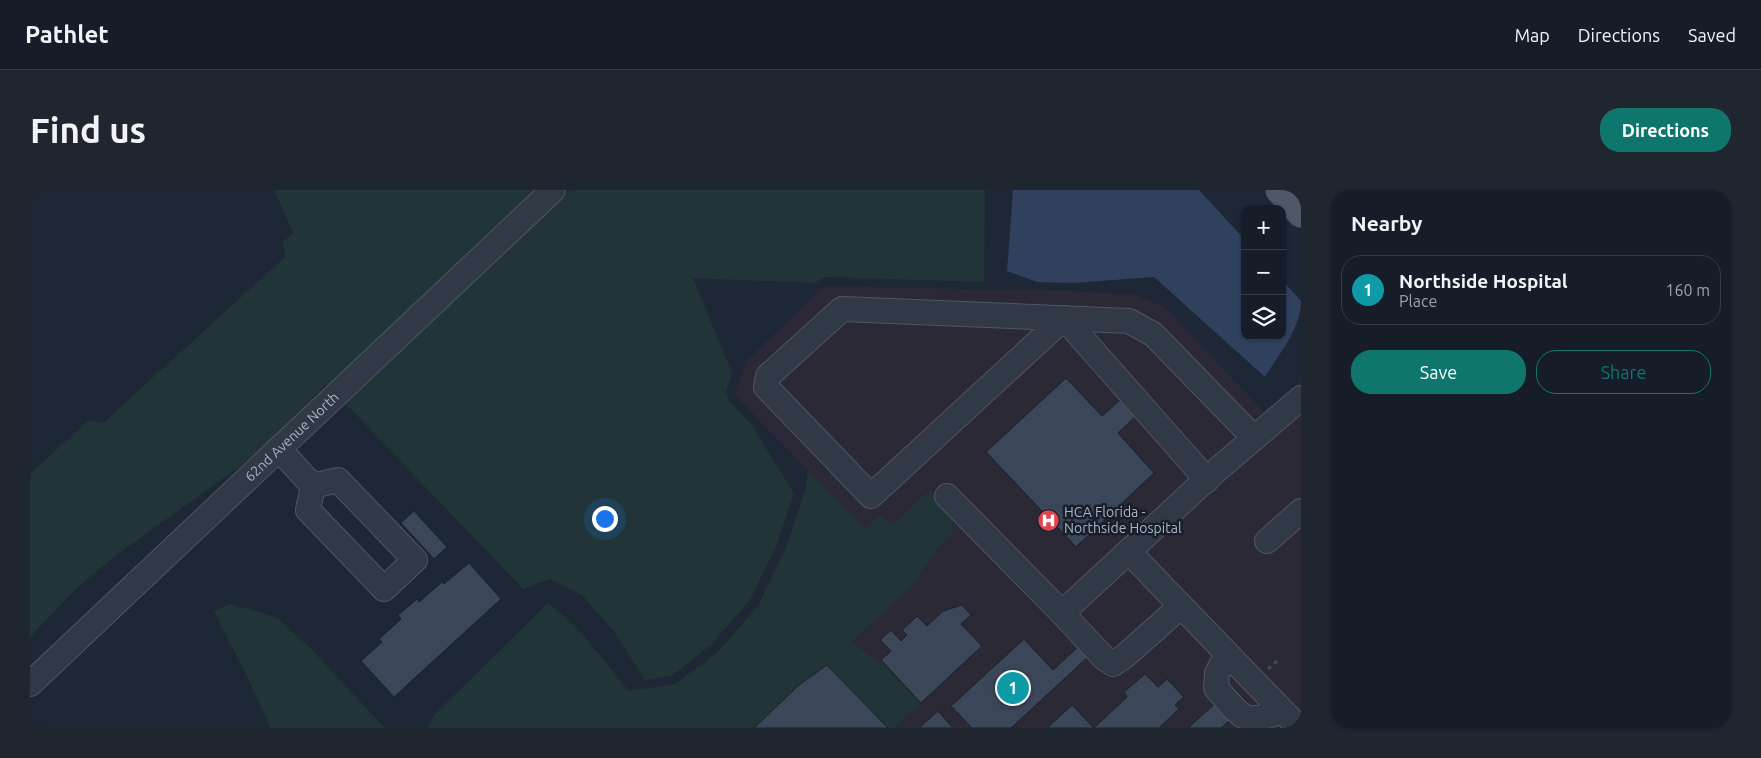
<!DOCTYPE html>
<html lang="en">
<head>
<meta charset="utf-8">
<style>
	body { margin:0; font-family:Ubuntu,sans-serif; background:#1f2630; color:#f1f3f6 }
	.controls { position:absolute; right:15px; top:15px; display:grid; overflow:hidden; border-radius:10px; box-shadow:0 1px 4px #0004 }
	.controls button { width:45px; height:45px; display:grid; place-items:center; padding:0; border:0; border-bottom:1px solid #353b45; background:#161d28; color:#f1f3f6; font:25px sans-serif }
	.you { position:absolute; left:574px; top:328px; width:18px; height:18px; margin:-12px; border:4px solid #fff; border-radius:50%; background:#1a73e8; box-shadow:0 0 0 8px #1a73e833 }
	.badge { display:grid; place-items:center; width:32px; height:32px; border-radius:50%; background:#0f766e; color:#fff; font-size:16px; font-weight:700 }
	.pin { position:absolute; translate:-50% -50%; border:2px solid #fff; box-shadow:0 1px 5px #0006 }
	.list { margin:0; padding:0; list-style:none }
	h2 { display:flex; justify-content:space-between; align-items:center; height:65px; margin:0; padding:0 20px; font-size:21px }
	h2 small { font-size:16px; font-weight:400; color:#9ea2a8 }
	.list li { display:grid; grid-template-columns:32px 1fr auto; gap:15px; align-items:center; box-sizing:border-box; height:70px; margin:0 10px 10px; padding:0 10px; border:1px solid #353b45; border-radius:20px }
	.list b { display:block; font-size:19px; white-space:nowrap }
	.list p { margin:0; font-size:16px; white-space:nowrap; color:#9ea2a8 }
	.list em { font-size:16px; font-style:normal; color:#9ea2a8 }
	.actions { display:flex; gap:10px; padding:15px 20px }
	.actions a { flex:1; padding:11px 0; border:1px solid #0f766e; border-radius:20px; text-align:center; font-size:18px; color:#0f766e }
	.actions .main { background:#0f766e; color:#fff }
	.icon { flex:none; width:28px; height:28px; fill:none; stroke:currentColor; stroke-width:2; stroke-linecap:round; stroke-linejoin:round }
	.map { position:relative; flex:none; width:1271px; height:538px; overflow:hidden; border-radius:20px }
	header { display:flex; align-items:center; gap:30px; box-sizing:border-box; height:70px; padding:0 25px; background:#161d28; border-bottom:1px solid #353b45 }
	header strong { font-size:24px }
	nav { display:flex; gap:28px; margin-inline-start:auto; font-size:18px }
	.intro { display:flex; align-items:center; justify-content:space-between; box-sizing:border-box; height:120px; padding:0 30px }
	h1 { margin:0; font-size:35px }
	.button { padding:12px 22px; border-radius:20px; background:#0f766e; color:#fff; font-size:18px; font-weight:700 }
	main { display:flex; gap:30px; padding:0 30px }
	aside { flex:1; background:#161d28; border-radius:20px; box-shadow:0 1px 4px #0004 }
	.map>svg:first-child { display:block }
</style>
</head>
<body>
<header>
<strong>Pathlet</strong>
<nav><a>Map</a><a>Directions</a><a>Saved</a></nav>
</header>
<div class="intro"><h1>Find us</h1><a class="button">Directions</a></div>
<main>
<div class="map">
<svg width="1271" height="538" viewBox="0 0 1271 538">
	<rect width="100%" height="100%" fill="#1e2735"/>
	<polygon fill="#2c2937" points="795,96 1042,101 1105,105 1135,117 1237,225 1271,191 1271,538 631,538 599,501 645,494 688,462 728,416 756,358 775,301 778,281 705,205 716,171"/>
	<g fill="#213538">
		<polygon points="244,0 507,0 299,196 296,194 240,251 209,277 85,366 47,398 0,447 0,284 59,230 73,233 255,67 253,52 263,43"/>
		<polygon points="540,0 955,0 954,92 794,87 785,93 663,88 702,183 696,201 699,211 721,234 764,303 747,354 720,410 681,455 641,486 615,490 585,443 552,405 520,389 493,399 314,212"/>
		<path d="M778 281 834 339 850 324 862 336 900 300C914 315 923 322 923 344L908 358 881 397 821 452 856 477 890 514 863 538H399L404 525 518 413C550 436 574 471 599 501L645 494 688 462 728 416 756 358 775 301Z"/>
		<path d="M200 414 246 427 280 458 355 538H240C224 497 203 460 184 421Z"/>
	</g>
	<path fill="#30415e" d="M983 0H1169L1215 50V146H1252V90L1271 111C1271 138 1249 164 1235 187L1124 87 1044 93 1007 92 977 81Z"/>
	<g fill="#3b4659" stroke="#19202c">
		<polygon points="1036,188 1072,226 1090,210 1105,227 1088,243 1124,283 1046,357 956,262"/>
		<polygon points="384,321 417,357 404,369 371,333"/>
		<polygon points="439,373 471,409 364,507 331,471 352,452 349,449 371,429 368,425 387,409 389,412 412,392 414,394"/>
		<polygon points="932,415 941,425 931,434 952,456 891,513 851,470 861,461 850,450 861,440 871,451 877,445 872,440 887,426 897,436 913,421"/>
		<polygon points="994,449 1023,480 1049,456 1058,467 981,538 942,538 921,516"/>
		<polygon points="797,475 858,538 724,538 769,495"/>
		<polygon points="1115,484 1128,497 1137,489 1154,507 1145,515 1149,519 1129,538 1017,538 1042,515 1064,538 1097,507 1094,502"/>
		<polygon points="1203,497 1218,513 1191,538 1158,538"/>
		<polygon points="908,521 923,538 889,538"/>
	</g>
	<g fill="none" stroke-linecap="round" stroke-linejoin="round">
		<defs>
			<g id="minor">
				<polyline points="1034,128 841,306 736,197 738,186 812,119 1099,131 1123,144 1224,248"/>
				<polyline points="1034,128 1177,290"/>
				<polyline points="249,259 283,296 278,320 354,399 385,370 308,290 283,296"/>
				<polyline points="917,306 1032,423 1180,286 1271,208"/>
				<polyline points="1237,351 1271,321"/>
				<polyline points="1099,362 1269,538"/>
				<polyline points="1032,423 1074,468 1083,474 1095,466 1151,416"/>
				<path d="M1197 464 1187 483 1186 498C1213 528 1212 536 1252 521"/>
				<path id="s1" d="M0 494 523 0"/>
			</g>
			<polyline id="major" points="1250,0 1271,23"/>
		</defs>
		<use href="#minor" stroke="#4f5664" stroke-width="26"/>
		<use href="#major" stroke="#3b424f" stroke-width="30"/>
		<polyline stroke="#3d5054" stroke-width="3" stroke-dasharray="4 4" stroke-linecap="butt" points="1238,479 1247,471"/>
		<use href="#minor" stroke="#313946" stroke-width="24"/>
		<use href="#major" stroke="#4f5867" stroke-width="28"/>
	</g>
	<defs>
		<symbol id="hospital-disc" viewBox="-11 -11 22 22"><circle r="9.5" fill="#e0444e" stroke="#171e2a"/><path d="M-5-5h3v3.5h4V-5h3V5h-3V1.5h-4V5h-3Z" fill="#fff"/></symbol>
	</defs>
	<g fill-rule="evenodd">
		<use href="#hospital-disc" x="1006" y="318" width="25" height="25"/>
	</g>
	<g text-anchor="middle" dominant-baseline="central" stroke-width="5" stroke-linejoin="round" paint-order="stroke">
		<g font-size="14" fill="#abb3c4" stroke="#171e2a">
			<text stroke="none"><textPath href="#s1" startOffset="360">62nd Avenue North</textPath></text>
		</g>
		<g font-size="14" fill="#abb3c4" stroke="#171e2a" text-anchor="start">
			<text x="1034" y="322">HCA Florida -<tspan x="1034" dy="16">Northside Hospital</tspan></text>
		</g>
	</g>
</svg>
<div class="controls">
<button>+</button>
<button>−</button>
<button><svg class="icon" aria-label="layers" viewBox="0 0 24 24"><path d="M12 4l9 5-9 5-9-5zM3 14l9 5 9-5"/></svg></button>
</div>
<div class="you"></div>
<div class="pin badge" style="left:983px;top:498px;background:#0f9aa8">1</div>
</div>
<aside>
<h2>Nearby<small></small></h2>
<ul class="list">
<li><span class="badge" style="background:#0f9aa8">1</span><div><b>Northside Hospital</b><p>Place</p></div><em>160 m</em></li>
</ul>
<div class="actions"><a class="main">Save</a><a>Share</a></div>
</aside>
</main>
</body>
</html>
